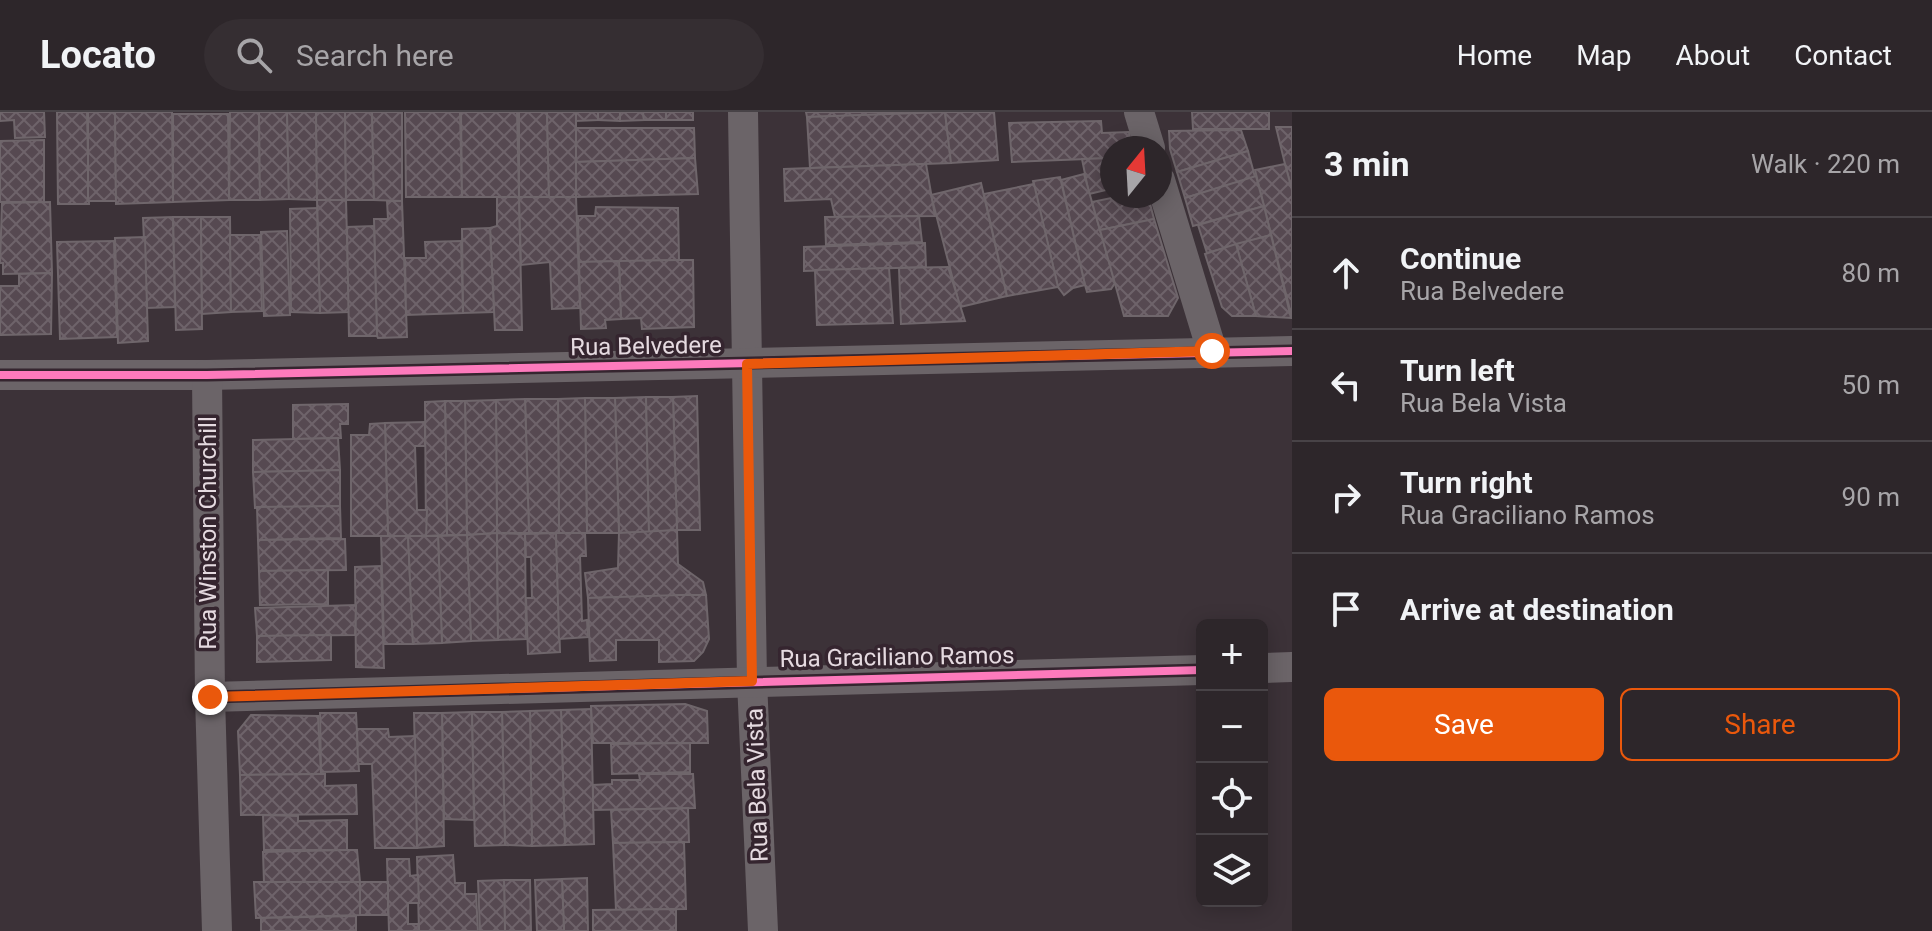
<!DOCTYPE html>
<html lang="en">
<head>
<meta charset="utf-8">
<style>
	body { margin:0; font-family:Roboto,sans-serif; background:#352e32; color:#f1f3f6 }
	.controls { position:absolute; right:24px; bottom:24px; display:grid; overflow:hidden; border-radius:12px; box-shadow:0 4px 20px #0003 }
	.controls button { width:72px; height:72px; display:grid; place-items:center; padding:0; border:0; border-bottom:2px solid #484347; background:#2d262a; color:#f1f3f6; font:40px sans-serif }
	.compass { position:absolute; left:1100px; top:24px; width:72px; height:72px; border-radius:50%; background:#2d262a; box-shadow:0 4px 20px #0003; rotate:18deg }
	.stop { position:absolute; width:24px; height:24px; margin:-18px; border:6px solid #ea580c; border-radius:50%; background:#fff }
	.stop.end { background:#ea580c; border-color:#fff; box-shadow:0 2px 8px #0008 }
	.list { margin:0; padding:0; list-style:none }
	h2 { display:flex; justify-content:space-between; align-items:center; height:104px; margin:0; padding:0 32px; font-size:34px }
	h2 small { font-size:26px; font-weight:400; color:#a7a5a8 }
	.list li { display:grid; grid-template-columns:52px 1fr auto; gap:24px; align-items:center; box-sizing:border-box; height:112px; padding:0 32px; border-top:2px solid #484347 }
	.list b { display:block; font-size:30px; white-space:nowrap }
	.list p { margin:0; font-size:26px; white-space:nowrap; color:#a7a5a8 }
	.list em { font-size:26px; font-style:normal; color:#a7a5a8 }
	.actions { display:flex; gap:16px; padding:24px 32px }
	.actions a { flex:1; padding:18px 0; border:2px solid #ea580c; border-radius:12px; text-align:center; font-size:28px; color:#ea580c }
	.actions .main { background:#ea580c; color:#fff }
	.icon { flex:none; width:44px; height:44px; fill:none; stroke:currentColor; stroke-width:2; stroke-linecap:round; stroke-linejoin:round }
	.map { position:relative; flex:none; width:1292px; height:819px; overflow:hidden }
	header { display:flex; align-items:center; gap:48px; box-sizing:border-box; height:112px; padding:0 40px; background:#2d262a; border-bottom:2px solid #484347 }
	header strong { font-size:38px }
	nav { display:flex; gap:44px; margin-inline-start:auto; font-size:28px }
	.search { width:560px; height:72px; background:#352e32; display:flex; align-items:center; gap:20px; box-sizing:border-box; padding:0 28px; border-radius:44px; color:#a7a5a8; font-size:30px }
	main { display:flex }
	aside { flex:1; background:#2d262a }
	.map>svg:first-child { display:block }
</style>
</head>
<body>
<header>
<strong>Locato</strong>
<div class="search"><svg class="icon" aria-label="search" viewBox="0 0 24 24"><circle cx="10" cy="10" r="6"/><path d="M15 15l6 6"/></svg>Search here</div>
<nav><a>Home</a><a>Map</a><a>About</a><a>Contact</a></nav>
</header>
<main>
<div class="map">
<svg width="1292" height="819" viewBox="0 0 1292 819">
	<defs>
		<pattern id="building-cross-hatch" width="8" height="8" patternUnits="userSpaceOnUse" patternTransform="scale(2)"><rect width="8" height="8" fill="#564951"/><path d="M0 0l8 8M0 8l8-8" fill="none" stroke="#6e636a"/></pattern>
	</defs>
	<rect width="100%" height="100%" fill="#3c3238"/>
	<g fill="url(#building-cross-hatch)" stroke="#6f666b" stroke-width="2">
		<polygon points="0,0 44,0 45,25 15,26 14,8 0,9"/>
		<polygon points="57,0 87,0 89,92 58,92"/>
		<polygon points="88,0 115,0 116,89 88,89"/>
		<polygon points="115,0 172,0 173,90 116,92"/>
		<polygon points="230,0 259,0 260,88 229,88"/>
		<polygon points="259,0 287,0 289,87 260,88"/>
		<polygon points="287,0 316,0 317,88 289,87"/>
		<polygon points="316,0 345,0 346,88 317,88"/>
		<polygon points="345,0 372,0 374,88 346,88"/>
		<polygon points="372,0 402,0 402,89 374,88"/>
		<polygon points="405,0 460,0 462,85 406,85"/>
		<polygon points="461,0 517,0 519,85 462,85"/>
		<polygon points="519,0 547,0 549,85 519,85"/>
		<polygon points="547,0 576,0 576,85 549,85"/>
		<polygon points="576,0 598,0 598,8 576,9"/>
		<polygon points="598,0 620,0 620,9 598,8"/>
		<polygon points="620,0 643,0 644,8 620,9"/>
		<polygon points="643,0 666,0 666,8 644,8"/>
		<rect x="666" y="0" width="27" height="8"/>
		<polygon points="806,0 932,0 932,1 807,5"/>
		<polygon points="945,0 951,51 810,56 807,5"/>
		<polygon points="945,0 994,0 998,48 951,51"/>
		<polygon points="1192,0 1269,0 1269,17 1193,17"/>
		<polygon points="173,2 228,2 229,88 173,90"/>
		<polygon points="1101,9 1102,21 1129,20 1132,36 1112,36 1112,46 1012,50 1009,11"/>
		<polygon points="1276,15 1292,15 1292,78 1285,52"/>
		<polygon points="576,16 694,16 695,46 576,50"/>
		<polygon points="1241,18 1248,39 1177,60 1170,37 1169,19"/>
		<polygon points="44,28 44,90 0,90 0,29"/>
		<polygon points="1248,39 1255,65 1185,86 1177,60"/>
		<polygon points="695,46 698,82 576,85 576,50"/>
		<polygon points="1112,46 1112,69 1104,69 1106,78 1089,82 1082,47"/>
		<polygon points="926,52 935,104 835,105 831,87 785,89 784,57"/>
		<polygon points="1285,52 1292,78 1292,206 1255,58"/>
		<polygon points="1084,62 1115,171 1111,177 1087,180 1085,173 1061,68"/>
		<polygon points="1256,64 1264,94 1193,114 1185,86"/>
		<polygon points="1060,65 1085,173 1073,176 1064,183 1058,175 1033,69"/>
		<polygon points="981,71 1007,184 960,195 931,83"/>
		<polygon points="1034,72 1058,175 1007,184 984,82"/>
		<polygon points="1121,84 1148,84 1154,107 1100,118 1092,90"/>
		<polygon points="497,85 519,85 522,218 495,218 490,116 497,114"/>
		<polygon points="519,85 576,85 580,196 552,197 550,150 521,153"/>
		<polygon points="317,88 346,88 349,200 320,201"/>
		<polygon points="387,89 402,89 407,225 378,226 377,224 374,107 388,107"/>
		<polygon points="50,90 52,161 3,162 3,151 0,151 2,91"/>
		<polygon points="1264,94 1271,123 1207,141 1198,113"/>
		<polygon points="596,95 678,96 679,148 579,150 578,104 595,104"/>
		<polygon points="317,96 320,201 291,200 290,97"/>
		<polygon points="919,104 922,130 826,133 825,105"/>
		<polygon points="173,105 175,195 147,196 143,106"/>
		<polygon points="173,105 201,105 202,217 176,218"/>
		<polygon points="201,105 230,105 231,200 202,202"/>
		<polygon points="1154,107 1178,186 1168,204 1124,204 1100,118"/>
		<polygon points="374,114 377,224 349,224 347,115"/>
		<polygon points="490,116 494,200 463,201 462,117"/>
		<polygon points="287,119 290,203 264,204 261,120"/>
		<polygon points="230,123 260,123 262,199 231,200"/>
		<polygon points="1271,123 1291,206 1256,204 1236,132"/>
		<polygon points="145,125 148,229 118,231 115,126"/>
		<polygon points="114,129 117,225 60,227 57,130"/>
		<polygon points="461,129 463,201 406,203 405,146 426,146 425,130"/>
		<polygon points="925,131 926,155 804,159 804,135"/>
		<polygon points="1236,132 1256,204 1232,204 1222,195 1205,142"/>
		<polygon points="679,148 693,148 694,215 642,217 641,206 621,207 619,149"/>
		<polygon points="619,149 621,207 605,208 606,216 581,217 579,150"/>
		<polygon points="948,155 965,209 901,212 899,156"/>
		<polygon points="889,156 893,211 817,213 815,158"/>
		<polygon points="52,161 51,222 0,223 0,174 19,174 19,162"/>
		<polygon points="697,284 700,418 677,418 673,285"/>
		<polygon points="646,285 649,420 619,421 615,286"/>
		<polygon points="646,285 673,285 677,418 649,420"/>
		<polygon points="585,286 615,286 619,421 587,421"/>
		<polygon points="585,286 587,421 559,421 558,287"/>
		<polygon points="525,287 558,287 559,421 529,421"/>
		<polygon points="525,287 529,421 497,421 496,288"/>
		<polygon points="496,288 497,421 467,423 465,289"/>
		<polygon points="445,289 465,289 467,423 447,423"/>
		<polygon points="445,289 447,423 426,424 425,290"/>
		<polygon points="348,292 348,312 340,312 341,326 293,327 293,293"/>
		<polygon points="425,310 425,334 415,334 417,398 427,398 426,424 388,424 385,311"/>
		<polygon points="385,311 388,424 351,424 351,323 369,323 370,312"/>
		<polygon points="338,326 340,358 253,360 253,328"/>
		<polygon points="340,358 340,394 255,396 253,360"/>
		<polygon points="340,394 341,426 258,428 257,395"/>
		<polygon points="677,418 678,452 703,470 706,483 588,486 585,461 618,456 619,421"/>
		<polygon points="497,421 498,528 471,529 467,423"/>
		<polygon points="497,421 525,422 526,527 498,528"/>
		<polygon points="556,421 560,540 528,542 526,486 532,486 531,445 526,445 525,422"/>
		<polygon points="556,421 585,421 586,444 580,444 582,509 587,508 588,525 559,527"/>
		<polygon points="467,423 471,529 442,531 438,424"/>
		<polygon points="381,424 408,424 413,532 384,532"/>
		<polygon points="408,424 438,424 442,531 413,532"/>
		<polygon points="345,427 346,458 259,459 258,428"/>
		<polygon points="381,454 384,556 356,555 355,455"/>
		<polygon points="328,458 328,492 260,493 259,459"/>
		<polygon points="680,483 706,483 709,527 703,540 694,549 659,550 659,528 616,528 616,548 590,549 588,486"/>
		<polygon points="356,493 355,523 257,524 255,496"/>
		<polygon points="331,523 331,548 257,550 257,524"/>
		<polygon points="685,592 707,599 708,631 593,631 591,594"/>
		<polygon points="591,597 594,732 565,733 561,598"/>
		<polygon points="561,598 565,733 532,734 530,599"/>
		<polygon points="530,599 532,734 505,733 502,600"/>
		<polygon points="472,600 474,708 444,707 442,601"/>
		<polygon points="472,600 502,600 505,733 475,734"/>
		<polygon points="320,601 356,601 359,659 321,660"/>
		<polygon points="414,601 442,601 444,734 417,736"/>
		<polygon points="251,603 318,604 321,662 240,663 238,619"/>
		<polygon points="357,617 388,617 389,625 415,624 417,736 375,736 372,652 358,652"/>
		<polygon points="690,631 690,660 612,662 611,632"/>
		<polygon points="321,662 325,662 325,674 356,673 357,702 241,703 240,663"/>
		<polygon points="639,662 693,662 695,696 593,698 593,673 612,672 612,668 640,668"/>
		<polygon points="688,696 689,730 613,731 611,698"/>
		<polygon points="263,703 298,704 298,709 347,708 347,738 264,738"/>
		<polygon points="684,730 686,797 616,798 613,731"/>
		<polygon points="347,738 357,738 360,770 264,771 263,740"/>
		<polygon points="453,743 455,771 465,771 465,782 476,782 478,819 419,819 417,745"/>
		<polygon points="387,747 409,747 410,764 418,763 419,791 408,791 408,812 419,812 419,819 389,819"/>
		<polygon points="587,766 588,819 564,819 562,767"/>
		<polygon points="562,767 564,819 537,819 535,768"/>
		<polygon points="504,768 530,768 531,819 505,819"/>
		<polygon points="504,768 505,819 480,819 478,769"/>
		<polygon points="254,770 360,770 360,803 256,806"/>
		<rect x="360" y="770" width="28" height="33"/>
		<polygon points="676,797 676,819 593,819 593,798"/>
		<polygon points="356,804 356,819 261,819 261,806"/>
	</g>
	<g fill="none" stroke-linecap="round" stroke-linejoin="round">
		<g stroke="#6b6468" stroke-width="30">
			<polyline points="743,0 752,569 763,819"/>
			<polyline points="1139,0 1150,36"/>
			<polyline points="1160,68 1212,239"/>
			<polyline points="0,263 207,263 1292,239"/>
			<polyline points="207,263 210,585 217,819"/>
			<polyline points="1262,556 1292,555"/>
			<polyline points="210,585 1202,558"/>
		</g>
		<defs>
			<g id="cycleway">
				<polyline points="0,263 207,263 1292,239"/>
				<polyline points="210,585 1202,558"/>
			</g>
		</defs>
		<use href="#cycleway" stroke="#35252f" stroke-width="13"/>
		<use href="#cycleway" stroke="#fd7abc" stroke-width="8"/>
	</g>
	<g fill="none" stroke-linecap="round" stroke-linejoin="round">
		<polyline stroke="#ea580c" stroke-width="10" points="210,585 752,569 747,252 1212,239"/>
	</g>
	<g text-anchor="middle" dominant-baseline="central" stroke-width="7" stroke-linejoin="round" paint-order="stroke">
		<g font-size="24" fill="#e5dae0" stroke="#35252f">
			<text transform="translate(646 234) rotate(-1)">Rua Belvedere</text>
			<text transform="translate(208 421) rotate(-90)">Rua Winston Churchill</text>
			<text transform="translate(897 545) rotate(-1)">Rua Graciliano Ramos</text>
			<text transform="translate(757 673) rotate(-92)">Rua Bela Vista</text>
		</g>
	</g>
</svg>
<div class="controls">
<button>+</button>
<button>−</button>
<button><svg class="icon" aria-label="locate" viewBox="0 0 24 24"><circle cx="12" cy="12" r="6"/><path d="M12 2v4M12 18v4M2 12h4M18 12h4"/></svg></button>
<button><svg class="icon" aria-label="layers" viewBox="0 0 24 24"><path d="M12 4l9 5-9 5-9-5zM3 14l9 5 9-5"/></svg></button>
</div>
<svg class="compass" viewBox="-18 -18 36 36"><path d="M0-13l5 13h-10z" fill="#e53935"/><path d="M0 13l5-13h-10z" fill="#a7a5a8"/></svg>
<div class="stop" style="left:1212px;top:239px"></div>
<div class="stop end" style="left:210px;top:585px"></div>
</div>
<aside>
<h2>3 min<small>Walk · 220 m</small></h2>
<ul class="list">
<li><svg class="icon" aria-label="ahead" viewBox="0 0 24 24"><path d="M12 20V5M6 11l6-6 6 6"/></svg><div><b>Continue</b><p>Rua Belvedere</p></div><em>80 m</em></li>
<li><svg class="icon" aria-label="left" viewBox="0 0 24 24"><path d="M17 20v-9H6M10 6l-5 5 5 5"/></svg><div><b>Turn left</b><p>Rua Bela Vista</p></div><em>50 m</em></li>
<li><svg class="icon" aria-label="right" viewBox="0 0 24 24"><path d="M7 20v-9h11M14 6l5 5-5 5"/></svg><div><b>Turn right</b><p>Rua Graciliano Ramos</p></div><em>90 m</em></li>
<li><svg class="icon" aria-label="arrive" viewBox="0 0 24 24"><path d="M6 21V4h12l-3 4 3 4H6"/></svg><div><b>Arrive at destination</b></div></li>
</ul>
<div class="actions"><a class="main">Save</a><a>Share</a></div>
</aside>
</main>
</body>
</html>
